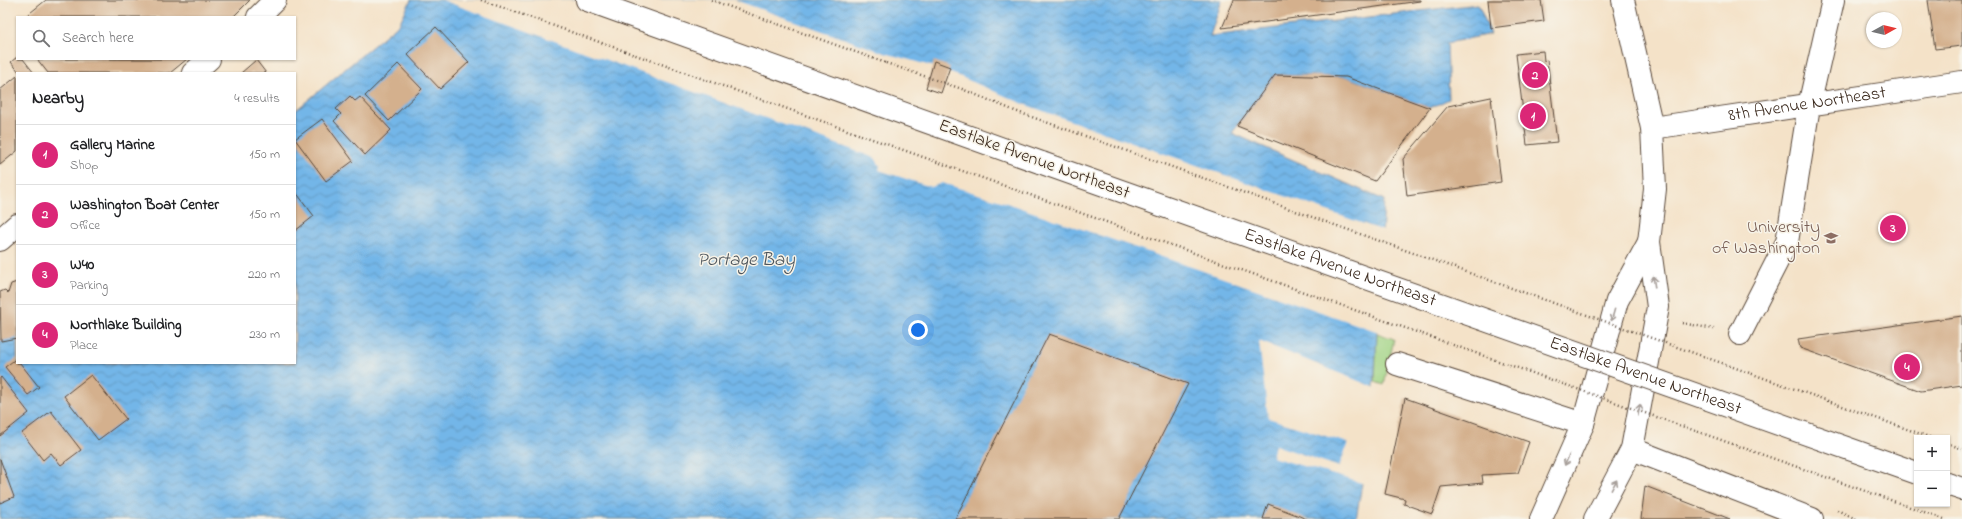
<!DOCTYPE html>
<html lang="en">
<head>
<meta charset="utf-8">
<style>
	body { margin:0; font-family:"Indie Flower",sans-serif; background:#f2f2f2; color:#202124 }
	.controls { position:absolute; right:12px; bottom:12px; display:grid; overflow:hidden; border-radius:0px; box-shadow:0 1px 3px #0004 }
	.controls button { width:36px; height:36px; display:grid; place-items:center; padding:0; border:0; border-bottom:1px solid #e0e0e0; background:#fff; color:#202124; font:20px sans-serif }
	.compass { position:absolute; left:1866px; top:12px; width:36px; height:36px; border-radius:50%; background:#fff; box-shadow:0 1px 3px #0004; rotate:82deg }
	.you { position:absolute; left:918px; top:330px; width:14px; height:14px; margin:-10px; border:3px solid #fff; border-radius:50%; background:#1a73e8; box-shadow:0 0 0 6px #1a73e833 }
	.badge { display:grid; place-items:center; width:26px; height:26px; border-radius:50%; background:#db2777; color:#fff; font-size:13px; font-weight:700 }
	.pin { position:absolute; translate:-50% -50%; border:2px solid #fff; box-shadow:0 1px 4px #0006 }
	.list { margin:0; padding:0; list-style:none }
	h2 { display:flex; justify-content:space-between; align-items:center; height:52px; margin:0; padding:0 16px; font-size:17px }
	h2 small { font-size:13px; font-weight:400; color:#757577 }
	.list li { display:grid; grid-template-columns:26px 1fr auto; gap:12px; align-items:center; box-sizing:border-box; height:60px; padding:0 16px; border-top:1px solid #e0e0e0 }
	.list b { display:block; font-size:15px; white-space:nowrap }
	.list p { margin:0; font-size:13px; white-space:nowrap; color:#757577 }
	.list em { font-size:13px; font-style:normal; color:#757577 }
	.icon { flex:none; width:22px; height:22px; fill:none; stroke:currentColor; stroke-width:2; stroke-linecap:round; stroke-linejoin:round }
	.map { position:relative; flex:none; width:1962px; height:519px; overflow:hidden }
	.search { position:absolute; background:#fff; box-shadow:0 1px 3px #0004; left:16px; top:16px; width:280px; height:44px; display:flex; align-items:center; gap:10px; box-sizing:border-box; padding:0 14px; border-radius:0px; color:#757577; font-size:15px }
	.panel { position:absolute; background:#fff; box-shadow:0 1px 3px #0004; left:16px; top:72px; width:280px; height:292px; border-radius:0px }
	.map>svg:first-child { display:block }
</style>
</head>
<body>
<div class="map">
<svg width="1962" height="519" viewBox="0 0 1962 519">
	<defs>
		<pattern id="water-waves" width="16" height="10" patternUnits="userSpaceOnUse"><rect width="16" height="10" fill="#73b6e8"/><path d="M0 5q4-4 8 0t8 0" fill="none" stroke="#6094bb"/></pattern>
	</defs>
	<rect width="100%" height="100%" fill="#f7f3e8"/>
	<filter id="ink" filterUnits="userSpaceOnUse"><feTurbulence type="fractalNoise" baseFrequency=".025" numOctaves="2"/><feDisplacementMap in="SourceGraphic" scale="8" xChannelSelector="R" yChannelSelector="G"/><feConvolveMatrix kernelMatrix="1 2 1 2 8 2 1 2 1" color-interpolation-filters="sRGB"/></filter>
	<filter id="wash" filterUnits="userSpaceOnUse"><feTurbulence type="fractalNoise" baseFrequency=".012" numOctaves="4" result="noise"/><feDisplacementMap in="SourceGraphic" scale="16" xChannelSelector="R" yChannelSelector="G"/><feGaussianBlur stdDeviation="0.9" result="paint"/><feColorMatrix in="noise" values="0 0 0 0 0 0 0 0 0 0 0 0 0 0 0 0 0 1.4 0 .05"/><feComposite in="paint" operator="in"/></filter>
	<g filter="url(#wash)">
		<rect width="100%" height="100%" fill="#f4e2c8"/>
		<polygon fill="#9fd383" stroke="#6d7e50" points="1377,333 1394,339 1384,385 1375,382"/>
		<polygon fill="url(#water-waves)" stroke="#577083" points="411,0 1222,0 1210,36 1478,4 1491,34 1447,43 1449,99 1430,108 1346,77 1275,75 1232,133 1384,200 1372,425 1356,519 0,519 0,340 17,328 17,363 295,363 295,111 399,24"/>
		<g fill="#f4e2c8">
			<polygon points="442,0 735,0 885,53 945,70 1026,105 1384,231 1379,332 1001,201 942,183 931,187 879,170 880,166 875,158"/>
			<polygon points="1259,341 1376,388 1374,425 1365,484 1272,457 1275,445 1339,467 1348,443 1268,418"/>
		</g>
		<g id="blocks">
			<g fill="#d4b08d">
				<polygon points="46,0 250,0 233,17 25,17"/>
				<polygon points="1234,0 1420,0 1420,1 1222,28"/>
				<polygon points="1488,0 1541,0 1544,21 1491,28"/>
				<polygon points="1928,0 1962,0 1962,46 1935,49"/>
				<polygon points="436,27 469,62 440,89 407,54"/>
				<polygon points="1543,51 1544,61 1547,60 1557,142 1527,145 1516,54"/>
				<polygon points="17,57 17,59 23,59 34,73 20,73 11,62"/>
				<polygon points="37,59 187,59 170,73 48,73"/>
				<polygon points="256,60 266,73 241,73"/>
				<polygon points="934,61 950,67 941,93 926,88"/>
				<polygon points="398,64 422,89 389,121 365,96"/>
				<polygon points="1275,75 1346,77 1430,108 1375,181 1237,126"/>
				<polygon points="17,76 17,151 0,165 0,90"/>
				<polygon points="350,96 355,101 360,97 391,130 365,155 334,121 341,114 336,109"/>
				<polygon points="1491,97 1501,182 1407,196 1403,159 1448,106"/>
				<polygon points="322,119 353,161 326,181 295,139"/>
				<polygon points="295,191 314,216 295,231"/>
				<polygon points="17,282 17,338 1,341 0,292 5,290 8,293 11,284"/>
				<polygon points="1962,316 1962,385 1921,391 1800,348 1798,339"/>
				<polygon points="1049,334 1188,384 1119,519 955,519"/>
				<polygon points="17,358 17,363 20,363 39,387 28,395 5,367"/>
				<polygon points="91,375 126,419 98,440 64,396"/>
				<polygon points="1,377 29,413 0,436 0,378"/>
				<polygon points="1405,398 1529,442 1518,473 1482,475 1483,483 1441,487 1432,514 1404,504 1405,499 1385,494"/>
				<polygon points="51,411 81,450 61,465 51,453 43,460 22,433"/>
				<polygon points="0,459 14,497 0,503"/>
				<polygon points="1645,486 1730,519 1641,519"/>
				<polygon points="1268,504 1307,519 1263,519"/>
			</g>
		</g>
	</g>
	<g filter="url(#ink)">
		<use href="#blocks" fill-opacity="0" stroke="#574638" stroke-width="1"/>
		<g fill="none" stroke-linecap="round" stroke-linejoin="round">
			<defs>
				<g id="minor">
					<polyline points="258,17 275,0"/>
					<polyline points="193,73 209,59"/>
					<path id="s1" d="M1652 128 1962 82"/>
					<polyline points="0,240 17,225"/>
					<polyline points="1740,334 1787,242 1809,106 1833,0"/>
					<polyline points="1397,364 1583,424"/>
					<polyline points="1632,449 1812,519"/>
				</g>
				<g id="major">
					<polyline points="587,0 1042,163"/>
					<polyline points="1947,484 1962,489"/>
					<polyline points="1541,519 1583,424 1617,301 1649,242"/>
					<polyline points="1595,519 1632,449 1658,307 1649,242 1655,189 1652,128 1623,0"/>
				</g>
			</defs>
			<use href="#minor" stroke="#574638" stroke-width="24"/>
			<use href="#major" stroke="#574638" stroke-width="24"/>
			<g stroke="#574638" stroke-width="2.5" stroke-dasharray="1 3" stroke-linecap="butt">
				<polyline points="481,0 861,135"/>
				<polyline points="711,0 886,63"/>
				<polyline points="1682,323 1714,329"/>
				<polyline points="1947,443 1962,449"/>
				<polyline points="1837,510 1856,519"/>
			</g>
			<use href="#minor" stroke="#fff" stroke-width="22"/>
			<use href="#major" stroke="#fff" stroke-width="22"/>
			<defs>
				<g id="major-bridge">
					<path id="s2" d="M1042 163 1917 473"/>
				</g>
			</defs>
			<use href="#major-bridge" stroke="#574638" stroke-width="24" stroke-linecap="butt"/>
			<g stroke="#574638" stroke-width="2.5" stroke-dasharray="1 3" stroke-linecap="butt">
				<polyline points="886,63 962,89 1015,111 1932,438"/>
				<polyline points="861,135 1944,519"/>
			</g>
			<use href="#major-bridge" stroke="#fff" stroke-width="22"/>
		</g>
		<defs><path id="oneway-shaft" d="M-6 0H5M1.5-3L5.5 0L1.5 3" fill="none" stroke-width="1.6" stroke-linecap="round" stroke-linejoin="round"/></defs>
		<g stroke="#a79f9a">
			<use href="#oneway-shaft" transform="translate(1654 282) rotate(-98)"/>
			<use href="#oneway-shaft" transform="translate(1613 315) rotate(106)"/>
			<use href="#oneway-shaft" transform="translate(1639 410) rotate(-80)"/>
			<use href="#oneway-shaft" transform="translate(1567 460) rotate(114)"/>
			<use href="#oneway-shaft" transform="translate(1614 485) rotate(-62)"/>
		</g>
	</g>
	<defs>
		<symbol id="university-bare" viewBox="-9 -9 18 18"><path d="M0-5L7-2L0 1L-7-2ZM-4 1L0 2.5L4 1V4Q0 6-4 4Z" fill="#8d6e63" stroke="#f7f3e8" stroke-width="2.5" paint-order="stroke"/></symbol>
	</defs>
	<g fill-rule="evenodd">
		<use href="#university-bare" x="1821" y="228" width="20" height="20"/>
	</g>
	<g text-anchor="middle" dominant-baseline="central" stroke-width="3" stroke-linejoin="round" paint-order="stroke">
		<g font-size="18" fill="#3b2a1e" stroke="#f7f3e8">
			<text stroke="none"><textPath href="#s1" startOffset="157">8th Avenue Northeast</textPath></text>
			<text transform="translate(1034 160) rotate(20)">Eastlake Avenue Northeast</text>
			<text stroke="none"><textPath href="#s2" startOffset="316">Eastlake Avenue Northeast</textPath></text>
			<text stroke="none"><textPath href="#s2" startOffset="640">Eastlake Avenue Northeast</textPath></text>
		</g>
		<g font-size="18" fill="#785e54" stroke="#f7f3e8" text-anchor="end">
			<text x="1820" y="228">University<tspan x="1820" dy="21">of Washington</tspan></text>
		</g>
		<g font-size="19" font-style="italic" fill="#4c545b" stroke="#f7f3e8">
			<text x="746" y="260">Portage Bay</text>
		</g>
	</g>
</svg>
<div class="controls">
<button>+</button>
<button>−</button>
</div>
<svg class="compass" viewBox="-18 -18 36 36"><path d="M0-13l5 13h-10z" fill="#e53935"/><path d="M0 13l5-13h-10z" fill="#757577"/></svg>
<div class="you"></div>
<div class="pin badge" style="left:1533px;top:116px">1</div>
<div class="pin badge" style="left:1535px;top:75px">2</div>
<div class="pin badge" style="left:1893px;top:228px">3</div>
<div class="pin badge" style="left:1907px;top:367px">4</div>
<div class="search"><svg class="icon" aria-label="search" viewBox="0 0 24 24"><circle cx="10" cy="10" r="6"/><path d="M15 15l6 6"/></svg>Search here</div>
<section class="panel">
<h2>Nearby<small>4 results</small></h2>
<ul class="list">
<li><span class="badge">1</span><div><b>Gallery Marine</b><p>Shop</p></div><em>150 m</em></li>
<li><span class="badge">2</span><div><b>Washington Boat Center</b><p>Office</p></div><em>150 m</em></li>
<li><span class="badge">3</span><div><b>W40</b><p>Parking</p></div><em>220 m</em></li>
<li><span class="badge">4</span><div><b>Northlake Building</b><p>Place</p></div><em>230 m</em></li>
</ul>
</section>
</div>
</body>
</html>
